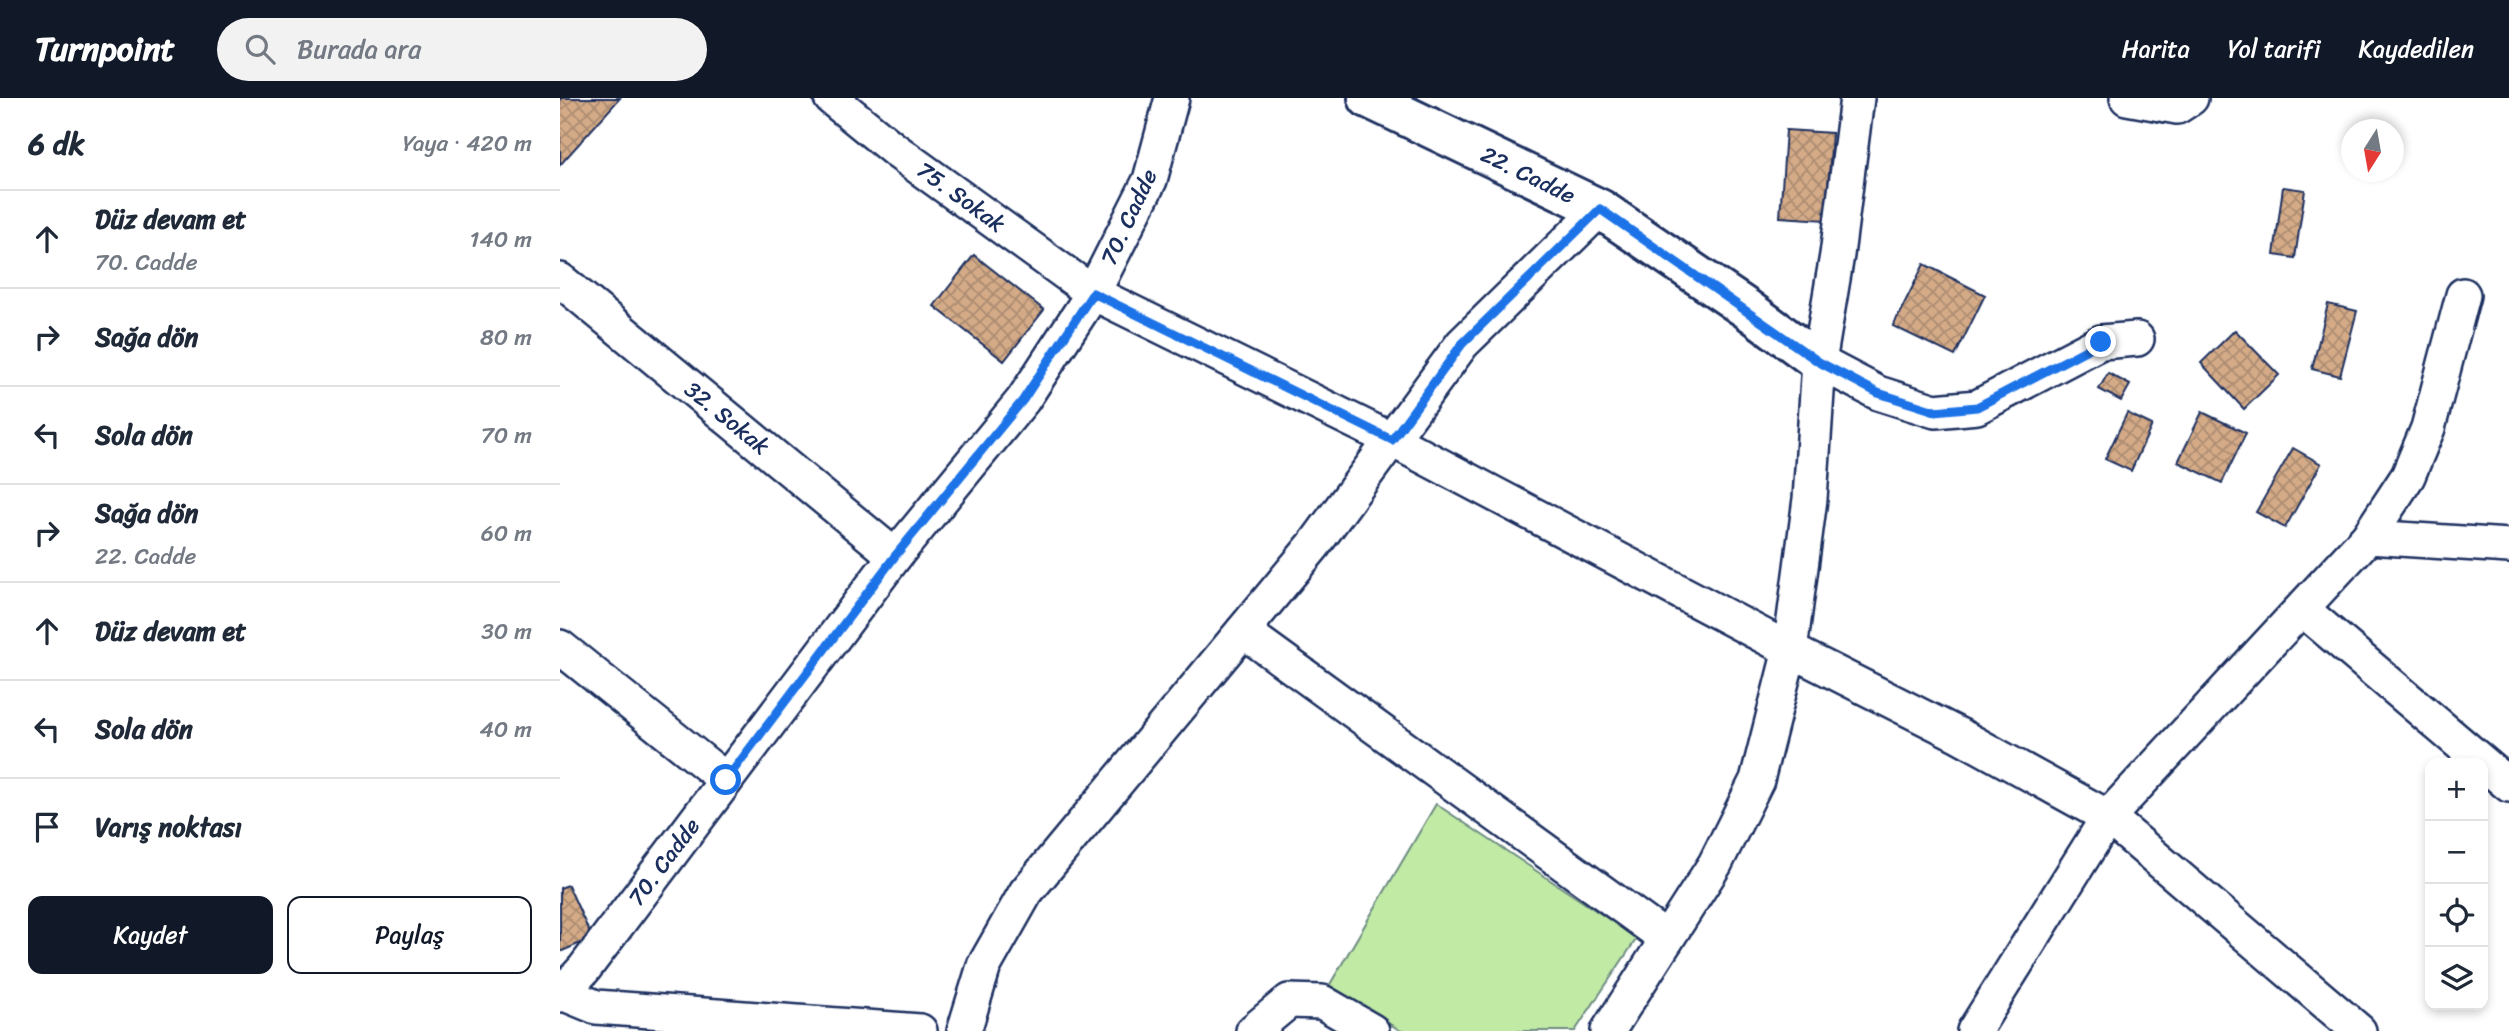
<!DOCTYPE html>
<html lang="tr">
<head>
<meta charset="utf-8">
<style>
	body { margin:0; font-family:Sriracha,sans-serif; background:#f2f2f3; color:#1f2937 }
	.controls { position:absolute; right:21px; bottom:21px; display:grid; overflow:hidden; border-radius:14px; box-shadow:0 4px 10px #0003 }
	.controls button { width:63px; height:63px; display:grid; place-items:center; padding:0; border:0; border-bottom:2px solid #e0e1e3; background:#fff; color:#1f2937; font:35px sans-serif }
	.compass { position:absolute; left:1781px; top:21px; width:63px; height:63px; border-radius:50%; background:#fff; box-shadow:0 4px 10px #0003; rotate:191deg }
	.stop { position:absolute; width:21px; height:21px; margin:-16px; border:5px solid #1a73e8; border-radius:50%; background:#fff }
	.stop.end { background:#1a73e8; border-color:#fff; box-shadow:0 2px 7px #0008 }
	.list { margin:0; padding:0; list-style:none }
	h2 { display:flex; justify-content:space-between; align-items:center; height:91px; margin:0; padding:0 28px; font-size:30px }
	h2 small { font-size:23px; font-weight:400; color:#747a83 }
	.list li { display:grid; grid-template-columns:46px 1fr auto; gap:21px; align-items:center; box-sizing:border-box; height:98px; padding:0 28px; border-top:2px solid #e0e1e3 }
	.list b { display:block; font-size:26px; white-space:nowrap }
	.list p { margin:0; font-size:23px; white-space:nowrap; color:#747a83 }
	.list em { font-size:23px; font-style:normal; color:#747a83 }
	.actions { display:flex; gap:14px; padding:21px 28px }
	.actions a { flex:1; padding:16px 0; border:2px solid #111827; border-radius:14px; text-align:center; font-size:24px; color:#111827 }
	.actions .main { background:#111827; color:#fff }
	.icon { flex:none; width:38px; height:38px; fill:none; stroke:currentColor; stroke-width:2; stroke-linecap:round; stroke-linejoin:round }
	.map { position:relative; flex:none; width:1949px; height:933px; overflow:hidden }
	header { display:flex; align-items:center; gap:42px; box-sizing:border-box; height:98px; padding:0 35px; background:#111827; color:#fff }
	header strong { font-size:33px }
	nav { display:flex; gap:38px; margin-inline-start:auto; font-size:24px }
	.search { width:490px; height:63px; background:#f2f2f3; display:flex; align-items:center; gap:18px; box-sizing:border-box; padding:0 24px; border-radius:38px; color:#747a83; font-size:26px }
	main { display:flex }
	aside { flex:1; background:#fff }
	.map>svg:first-child { display:block }
</style>
</head>
<body>
<header>
<strong>Turnpoint</strong>
<div class="search"><svg class="icon" aria-label="search" viewBox="0 0 24 24"><circle cx="10" cy="10" r="6"/><path d="M15 15l6 6"/></svg>Burada ara</div>
<nav><a>Harita</a><a>Yol tarifi</a><a>Kaydedilen</a></nav>
</header>
<main>
<aside>
<h2>6 dk<small>Yaya · 420 m</small></h2>
<ul class="list">
<li><svg class="icon" aria-label="ahead" viewBox="0 0 24 24"><path d="M12 20V5M6 11l6-6 6 6"/></svg><div><b>Düz devam et</b><p>70. Cadde</p></div><em>140 m</em></li>
<li><svg class="icon" aria-label="right" viewBox="0 0 24 24"><path d="M7 20v-9h11M14 6l5 5-5 5"/></svg><div><b>Sağa dön</b></div><em>80 m</em></li>
<li><svg class="icon" aria-label="left" viewBox="0 0 24 24"><path d="M17 20v-9H6M10 6l-5 5 5 5"/></svg><div><b>Sola dön</b></div><em>70 m</em></li>
<li><svg class="icon" aria-label="right" viewBox="0 0 24 24"><path d="M7 20v-9h11M14 6l5 5-5 5"/></svg><div><b>Sağa dön</b><p>22. Cadde</p></div><em>60 m</em></li>
<li><svg class="icon" aria-label="ahead" viewBox="0 0 24 24"><path d="M12 20V5M6 11l6-6 6 6"/></svg><div><b>Düz devam et</b></div><em>30 m</em></li>
<li><svg class="icon" aria-label="left" viewBox="0 0 24 24"><path d="M17 20v-9H6M10 6l-5 5 5 5"/></svg><div><b>Sola dön</b></div><em>40 m</em></li>
<li><svg class="icon" aria-label="arrive" viewBox="0 0 24 24"><path d="M6 21V4h12l-3 4 3 4H6"/></svg><div><b>Varış noktası</b></div></li>
</ul>
<div class="actions"><a class="main">Kaydet</a><a>Paylaş</a></div>
</aside>
<div class="map">
<svg width="1949" height="933" viewBox="0 0 1949 933">
	<defs>
		<pattern id="building-cross-hatch" width="8" height="8" patternUnits="userSpaceOnUse" patternTransform="scale(1.75)"><rect width="8" height="8" fill="#d5ab87"/><path d="M0 0l8 8M0 8l8-8" fill="none" stroke="#ac8c72"/></pattern>
	</defs>
	<rect width="100%" height="100%" fill="#fff"/>
	<filter id="ink" filterUnits="userSpaceOnUse"><feTurbulence type="fractalNoise" baseFrequency=".0143" numOctaves="2"/><feDisplacementMap in="SourceGraphic" scale="14" xChannelSelector="R" yChannelSelector="G"/><feConvolveMatrix kernelMatrix="1 2 1 2 8 2 1 2 1" color-interpolation-filters="sRGB"/></filter>
	<g filter="url(#ink)">
		<polygon fill="#c1eaa5" stroke="#6e8c82" stroke-width="2" points="876,706 1077,840 1015,933 841,933 769,888"/>
		<g fill="url(#building-cross-hatch)" stroke="#1b2f5e" stroke-width="2">
			<polygon points="0,0 60,0 0,67"/>
			<polygon points="1226,32 1272,35 1266,122 1220,119"/>
			<polygon points="1723,89 1745,92 1735,160 1714,157"/>
			<polygon points="414,157 484,212 444,263 374,208"/>
			<polygon points="1364,166 1425,197 1395,258 1333,228"/>
			<polygon points="1768,206 1797,213 1780,278 1752,271"/>
			<polygon points="1675,232 1719,277 1684,311 1641,265"/>
			<polygon points="1548,275 1570,287 1561,303 1539,291"/>
			<polygon points="1642,314 1686,335 1662,385 1618,364"/>
			<polygon points="1567,315 1592,327 1571,373 1545,361"/>
			<polygon points="1733,350 1761,366 1725,430 1696,414"/>
			<polygon points="8,787 32,840 0,854 0,790"/>
		</g>
		<g fill="none" stroke-linecap="round" stroke-linejoin="round">
			<defs>
				<g id="street">
					<polyline points="271,0 335,52 533,195 832,342 1230,552 1399,637 1548,719 1799,933"/>
					<polyline points="1567,0 1617,9 1631,0"/>
					<polyline points="0,182 335,458"/>
					<polyline points="1259,264 1318,295 1375,313 1417,309 1541,244 1577,241"/>
					<polyline points="1808,439 1949,448"/>
					<polyline points="1742,511 1949,687"/>
					<polyline points="683,533 1107,841"/>
					<polyline points="0,549 166,682"/>
					<polyline points="2,895 36,909 360,933"/>
					<polyline points="0,897 24,871 335,458 463,302 533,195 590,82 612,0"/>
					<polyline points="404,933 424,868 466,794 754,447 902,246 1040,111"/>
					<polyline points="693,933 729,903 762,904 812,933"/>
					<polyline points="1048,933 1155,766 1197,682 1230,552 1250,401 1259,264 1277,157 1297,0"/>
					<polyline points="1414,933 1548,719 1808,439 1848,378 1868,330 1903,197"/>
				</g>
				<polyline id="secondary" points="808,0 1040,111 1187,211 1259,264"/>
			</defs>
			<use href="#street" stroke="#1b2f5e" stroke-width="38"/>
			<use href="#secondary" stroke="#1b2f5e" stroke-width="44"/>
			<use href="#street" stroke="#fff" stroke-width="33"/>
			<use href="#secondary" stroke="#fff" stroke-width="38"/>
		</g>
	</g>
	<g fill="none" stroke-linecap="round" stroke-linejoin="round" filter="url(#ink)">
		<polyline stroke="#1a73e8" stroke-width="9" points="166,682 335,458 463,302 533,195 832,342 902,246 1040,111 1259,264 1318,295 1375,313 1417,309 1541,244"/>
	</g>
	<g text-anchor="middle" dominant-baseline="central" stroke-width="5" stroke-linejoin="round" paint-order="stroke">
		<g font-size="23" fill="#1b2f5e" stroke="#fff">
			<text transform="translate(968 77) rotate(26)">22. Cadde</text>
			<text transform="translate(401 99) rotate(36)">75. Sokak</text>
			<text transform="translate(569 119) rotate(-65)">70. Cadde</text>
			<text transform="translate(167 320) rotate(39)">32. Sokak</text>
			<text transform="translate(104 764) rotate(-53)">70. Cadde</text>
		</g>
	</g>
</svg>
<div class="controls">
<button>+</button>
<button>−</button>
<button><svg class="icon" aria-label="locate" viewBox="0 0 24 24"><circle cx="12" cy="12" r="6"/><path d="M12 2v4M12 18v4M2 12h4M18 12h4"/></svg></button>
<button><svg class="icon" aria-label="layers" viewBox="0 0 24 24"><path d="M12 4l9 5-9 5-9-5zM3 14l9 5 9-5"/></svg></button>
</div>
<svg class="compass" viewBox="-18 -18 36 36"><path d="M0-13l5 13h-10z" fill="#e53935"/><path d="M0 13l5-13h-10z" fill="#747a83"/></svg>
<div class="stop" style="left:166px;top:682px"></div>
<div class="stop end" style="left:1541px;top:244px"></div>
</div>
</main>
</body>
</html>
